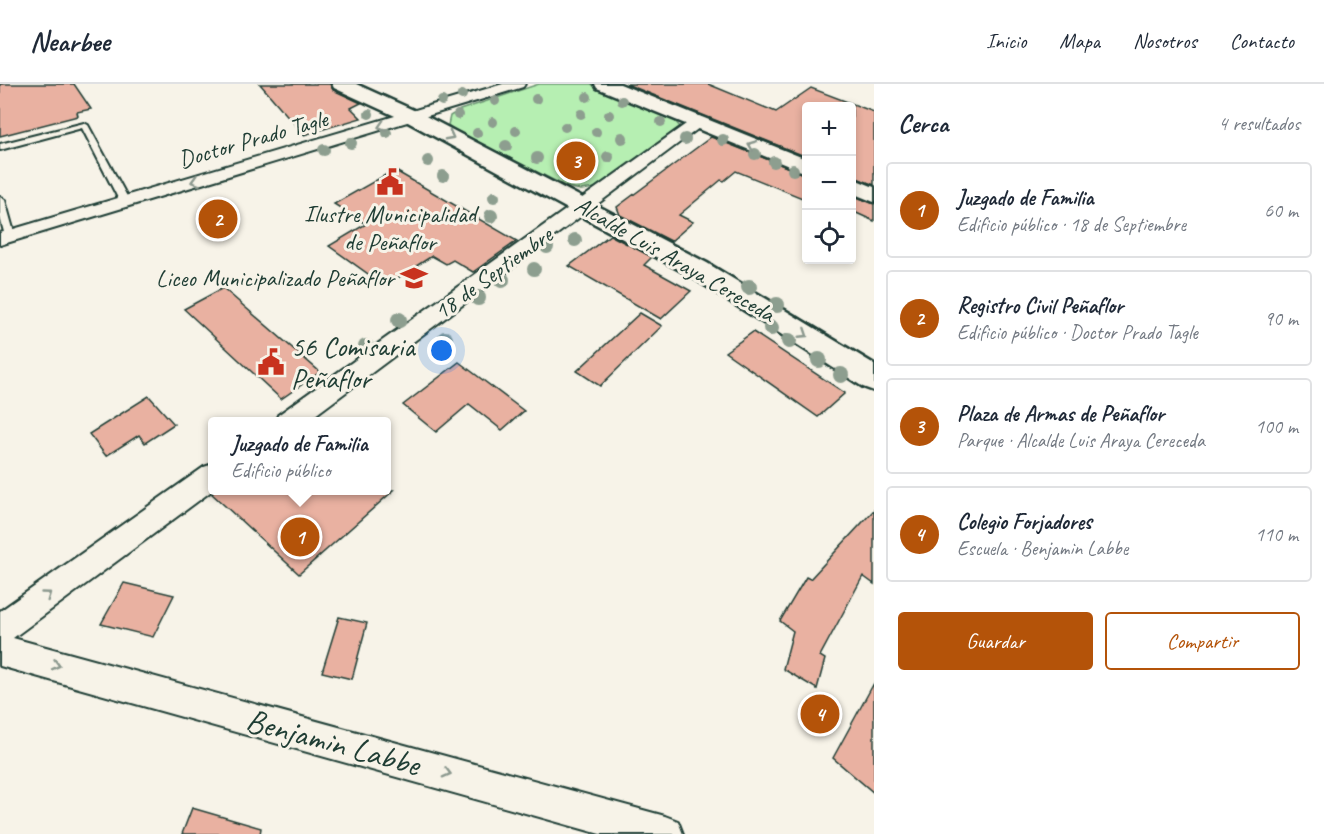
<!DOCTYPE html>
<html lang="es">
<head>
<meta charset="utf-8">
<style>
	body { margin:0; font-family:Caveat,sans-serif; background:#f6f6f7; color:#1f2937 }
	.controls { position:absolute; right:18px; top:18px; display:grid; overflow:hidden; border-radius:6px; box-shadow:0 3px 9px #0003 }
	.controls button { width:54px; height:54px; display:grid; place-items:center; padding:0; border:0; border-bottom:2px solid #e0e1e3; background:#fff; color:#1f2937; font:30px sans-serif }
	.you { position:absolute; left:442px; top:267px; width:21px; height:21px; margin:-15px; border:4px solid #fff; border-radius:50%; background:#1a73e8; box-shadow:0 0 0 9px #1a73e833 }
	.badge { display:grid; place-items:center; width:39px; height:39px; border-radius:50%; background:#b45309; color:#fff; font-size:20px; font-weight:700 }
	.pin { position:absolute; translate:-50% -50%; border:3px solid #fff; box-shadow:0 2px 6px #0006 }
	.popup { position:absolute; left:208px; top:333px; width:183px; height:78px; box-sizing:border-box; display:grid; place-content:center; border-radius:6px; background:#fff; filter:drop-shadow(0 2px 4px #0005); font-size:20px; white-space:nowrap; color:#747a83 }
	.popup b { font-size:22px; color:#1f2937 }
	.popup::after { content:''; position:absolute; left:50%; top:100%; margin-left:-12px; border:12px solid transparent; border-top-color:#fff }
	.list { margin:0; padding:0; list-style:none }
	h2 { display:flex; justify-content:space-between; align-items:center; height:78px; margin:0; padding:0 24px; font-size:26px }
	h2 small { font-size:20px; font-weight:400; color:#747a83 }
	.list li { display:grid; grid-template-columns:39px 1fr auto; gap:18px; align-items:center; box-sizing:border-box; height:96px; margin:0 12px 12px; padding:0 12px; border:2px solid #e0e1e3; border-radius:6px }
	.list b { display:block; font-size:22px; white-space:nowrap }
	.list p { margin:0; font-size:20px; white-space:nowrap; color:#747a83 }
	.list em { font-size:20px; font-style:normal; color:#747a83 }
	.actions { display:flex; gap:12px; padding:18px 24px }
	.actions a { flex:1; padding:14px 0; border:2px solid #b45309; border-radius:6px; text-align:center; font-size:21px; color:#b45309 }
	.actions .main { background:#b45309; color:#fff }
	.icon { flex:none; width:33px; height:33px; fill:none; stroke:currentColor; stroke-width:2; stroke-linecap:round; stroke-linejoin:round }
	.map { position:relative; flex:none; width:874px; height:750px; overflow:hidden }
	header { display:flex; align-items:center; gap:36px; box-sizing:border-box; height:84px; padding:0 30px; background:#fff; border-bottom:2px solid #e0e1e3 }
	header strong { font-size:28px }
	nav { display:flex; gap:33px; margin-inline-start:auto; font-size:21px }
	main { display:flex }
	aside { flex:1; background:#fff }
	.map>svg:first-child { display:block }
</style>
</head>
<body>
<header>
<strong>Nearbee</strong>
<nav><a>Inicio</a><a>Mapa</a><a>Nosotros</a><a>Contacto</a></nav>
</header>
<main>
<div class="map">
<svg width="874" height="750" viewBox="0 0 874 750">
	<rect width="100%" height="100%" fill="#f7f3e8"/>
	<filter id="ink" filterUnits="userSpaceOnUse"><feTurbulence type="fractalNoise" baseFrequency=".0167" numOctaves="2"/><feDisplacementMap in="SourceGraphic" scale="12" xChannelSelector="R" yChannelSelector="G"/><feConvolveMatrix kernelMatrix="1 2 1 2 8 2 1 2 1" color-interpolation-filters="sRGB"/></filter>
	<g filter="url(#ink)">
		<polygon fill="#b6efb2" stroke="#6a9673" stroke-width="1.5" points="539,0 591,0 674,36 681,44 676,50 595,104 581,106 567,103 456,47 448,41 450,32 460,26"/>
		<g fill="#e9b1a1" stroke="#1f3d34" stroke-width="1.5">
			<polygon points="0,0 74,0 91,25 77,28 78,32 0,52"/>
			<polygon points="260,0 330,0 333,6 361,19 351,24 361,34 304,51"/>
			<polygon points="626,0 708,0 776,28 811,4 874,28 874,101 852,92 852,22 807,22 807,73"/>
			<polygon points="711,53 807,91 807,116 736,87 724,97 721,96 679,131 693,138 671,157 620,131 617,123"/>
			<polygon points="394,86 517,157 473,188 453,176 446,180 432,172 385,202 329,162 366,140 334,120"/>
			<polygon points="852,111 874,120 874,137 852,127"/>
			<polygon points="610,151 652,173 644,181 691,207 661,235 569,182"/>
			<polygon points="223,204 320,288 281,315 184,225"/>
			<polygon points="640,229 662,242 600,302 577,287"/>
			<polygon points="753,248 845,309 818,333 725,268"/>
			<polygon points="459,278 524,327 502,346 469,320 436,348 403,321"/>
			<polygon points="149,312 174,340 145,359 139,351 106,372 89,350"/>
			<polygon points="215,406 394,406 299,490 212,410"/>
			<polygon points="874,426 874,500 863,492 820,572 825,575 817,605 783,585 793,547 780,537 806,493 810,495"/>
			<polygon points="124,499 174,511 153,553 101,540"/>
			<polygon points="339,533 367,539 352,595 322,588"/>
			<polygon points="874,599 874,709 833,674"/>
			<polygon points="192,724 261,744 260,750 182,750"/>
		</g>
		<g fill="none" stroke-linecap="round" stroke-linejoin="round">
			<defs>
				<g id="lane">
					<polygon points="84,39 88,41 130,118 128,120 120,118 82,44 0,66 0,60"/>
					<polygon points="0,113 5,116 15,152 14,154 10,155 5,152 0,133"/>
				</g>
				<g id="street">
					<polygon points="503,0 525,0 523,3 0,161 0,149"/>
					<polygon points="698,33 703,35 706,38 703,41 306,338 275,338 278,331 693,35"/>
					<polygon points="213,380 213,406 13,554 665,732 678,737 683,750 600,750 0,582 0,527 204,383"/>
				</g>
				<g id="secondary">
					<polygon points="332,0 356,0 420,29 707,179 874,280 874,307 863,303 689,191 406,37 334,4"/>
					<polygon points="595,0 620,0 806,75 806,89 597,4"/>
					<polygon points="852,94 874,103 874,118 852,109"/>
				</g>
			</defs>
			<use href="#lane" stroke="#1f3d34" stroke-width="4"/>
			<use href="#street" stroke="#1f3d34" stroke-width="4"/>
			<use href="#secondary" stroke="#1f3d34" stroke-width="5"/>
			<use href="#lane" fill="#f7f3e8" fill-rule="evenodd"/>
			<use href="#street" fill="#f7f3e8" fill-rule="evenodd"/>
			<use href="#secondary" fill="#f7f3e8" fill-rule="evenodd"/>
		</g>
		<g fill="#8d9e8f">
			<circle cx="462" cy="11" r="5"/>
			<circle cx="587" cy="13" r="5"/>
			<circle cx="536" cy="15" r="5"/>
			<circle cx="442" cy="17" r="5"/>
			<circle cx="495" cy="17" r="5"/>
			<circle cx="622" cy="17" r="5"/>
			<circle cx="369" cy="30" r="5"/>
			<circle cx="581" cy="30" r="5"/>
			<circle cx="458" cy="31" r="5"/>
			<circle cx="609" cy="31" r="5"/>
			<circle cx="493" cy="38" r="5"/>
			<circle cx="661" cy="38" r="5"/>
			<circle cx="565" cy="43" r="5"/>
			<circle cx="516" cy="47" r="5"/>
			<circle cx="596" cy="48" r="5"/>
			<circle cx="387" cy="49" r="5"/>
			<circle cx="477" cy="49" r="5"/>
			<circle cx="622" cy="54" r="6"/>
			<circle cx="685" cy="55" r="6"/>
			<circle cx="723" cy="56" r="6"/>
			<circle cx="351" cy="59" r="6"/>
			<circle cx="506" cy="62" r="6"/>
			<circle cx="586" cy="64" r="6"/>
			<circle cx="324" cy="66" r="6"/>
			<circle cx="755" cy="70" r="6"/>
			<circle cx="608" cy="73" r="6"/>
			<circle cx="537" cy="74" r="6"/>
			<circle cx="428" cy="77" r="6"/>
			<circle cx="774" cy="78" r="6"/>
			<circle cx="589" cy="82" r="6"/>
			<circle cx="793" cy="86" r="6"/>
			<circle cx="443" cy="92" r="6"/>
			<circle cx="494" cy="113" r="6"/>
			<circle cx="491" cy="132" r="7"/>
			<circle cx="575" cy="156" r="7"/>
			<circle cx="547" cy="163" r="7"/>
			<circle cx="534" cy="185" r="7"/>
			<circle cx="502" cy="196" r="8"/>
			<circle cx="749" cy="203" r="8"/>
			<circle cx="478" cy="214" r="8"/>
			<circle cx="777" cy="221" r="8"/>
			<circle cx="399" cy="236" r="8"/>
			<circle cx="771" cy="244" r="8"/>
			<circle cx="445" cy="255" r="8"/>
			<circle cx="789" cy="257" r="8"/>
			<circle cx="366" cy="263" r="8"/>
			<circle cx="819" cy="276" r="8"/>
			<circle cx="841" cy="291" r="8"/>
		</g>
		<defs><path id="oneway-chevron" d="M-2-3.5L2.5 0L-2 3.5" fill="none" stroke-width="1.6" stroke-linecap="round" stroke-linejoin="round" transform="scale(1.5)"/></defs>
		<g stroke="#8b988e">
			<use href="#oneway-chevron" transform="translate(382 42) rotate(163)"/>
			<use href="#oneway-chevron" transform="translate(450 52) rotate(28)"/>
			<use href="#oneway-chevron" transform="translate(752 61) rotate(-158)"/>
			<use href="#oneway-chevron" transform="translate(195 97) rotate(164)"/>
			<use href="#oneway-chevron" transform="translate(804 250) rotate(33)"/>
			<use href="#oneway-chevron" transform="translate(47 511) rotate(-36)"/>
			<use href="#oneway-chevron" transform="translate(56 581) rotate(15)"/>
			<use href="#oneway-chevron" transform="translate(447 689) rotate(15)"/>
		</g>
	</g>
	<defs>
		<symbol id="civic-bare" viewBox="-9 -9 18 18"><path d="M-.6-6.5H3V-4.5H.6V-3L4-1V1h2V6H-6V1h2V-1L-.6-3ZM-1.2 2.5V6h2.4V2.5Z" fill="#c8321e" stroke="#f7f3e8" stroke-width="2.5" paint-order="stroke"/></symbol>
		<symbol id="school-bare" viewBox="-9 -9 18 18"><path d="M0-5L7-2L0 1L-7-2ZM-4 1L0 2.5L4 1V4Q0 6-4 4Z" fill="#c8321e" stroke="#f7f3e8" stroke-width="2.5" paint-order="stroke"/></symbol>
	</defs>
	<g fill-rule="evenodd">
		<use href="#civic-bare" x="371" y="79" width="38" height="38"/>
		<use href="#school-bare" x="395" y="175" width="38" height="38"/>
		<use href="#civic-bare" x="252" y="259" width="38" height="38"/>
	</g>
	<g text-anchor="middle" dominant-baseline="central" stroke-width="6" stroke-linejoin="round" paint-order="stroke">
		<g font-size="24" fill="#1f3d34" stroke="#f7f3e8">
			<text transform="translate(253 55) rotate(-16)">Doctor Prado Tagle</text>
			<text transform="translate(675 175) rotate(30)">Alcalde Luis Araya Cereceda</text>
			<text transform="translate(493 189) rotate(-36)">18 de Septiembre</text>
		</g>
		<g font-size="24" fill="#1f3d34" stroke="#f7f3e8">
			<text x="390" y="130">Ilustre Municipalidad<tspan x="390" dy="28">de Peñaflor</tspan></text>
			<text x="394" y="194" text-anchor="end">Liceo Municipalizado Peñaflor</text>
		</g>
		<g font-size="28" fill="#1f3d34" stroke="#f7f3e8" text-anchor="start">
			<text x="291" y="262">56 Comisaria<tspan x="291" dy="32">Peñaflor</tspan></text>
		</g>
		<g font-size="33" fill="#1f3d34" stroke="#f7f3e8">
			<text transform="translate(333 658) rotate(15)">Benjamin Labbe</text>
		</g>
	</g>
</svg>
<div class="controls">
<button>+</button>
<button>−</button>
<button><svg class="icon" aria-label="locate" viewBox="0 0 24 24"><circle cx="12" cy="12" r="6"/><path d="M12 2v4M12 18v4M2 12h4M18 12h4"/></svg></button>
</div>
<div class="you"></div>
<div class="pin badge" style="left:300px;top:453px">1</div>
<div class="popup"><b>Juzgado de Familia</b>Edificio público</div>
<div class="pin badge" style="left:218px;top:135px">2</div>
<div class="pin badge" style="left:576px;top:77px">3</div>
<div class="pin badge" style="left:820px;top:630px">4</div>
</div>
<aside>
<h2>Cerca<small>4 resultados</small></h2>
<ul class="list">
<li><span class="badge">1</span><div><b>Juzgado de Familia</b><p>Edificio público · 18 de Septiembre</p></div><em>60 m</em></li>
<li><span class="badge">2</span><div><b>Registro Civil Peñaflor</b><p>Edificio público · Doctor Prado Tagle</p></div><em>90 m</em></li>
<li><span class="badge">3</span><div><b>Plaza de Armas de Peñaflor</b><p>Parque · Alcalde Luis Araya Cereceda</p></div><em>100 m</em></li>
<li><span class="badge">4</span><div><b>Colegio Forjadores</b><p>Escuela · Benjamin Labbe</p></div><em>110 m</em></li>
</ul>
<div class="actions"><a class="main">Guardar</a><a>Compartir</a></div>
</aside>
</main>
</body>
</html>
